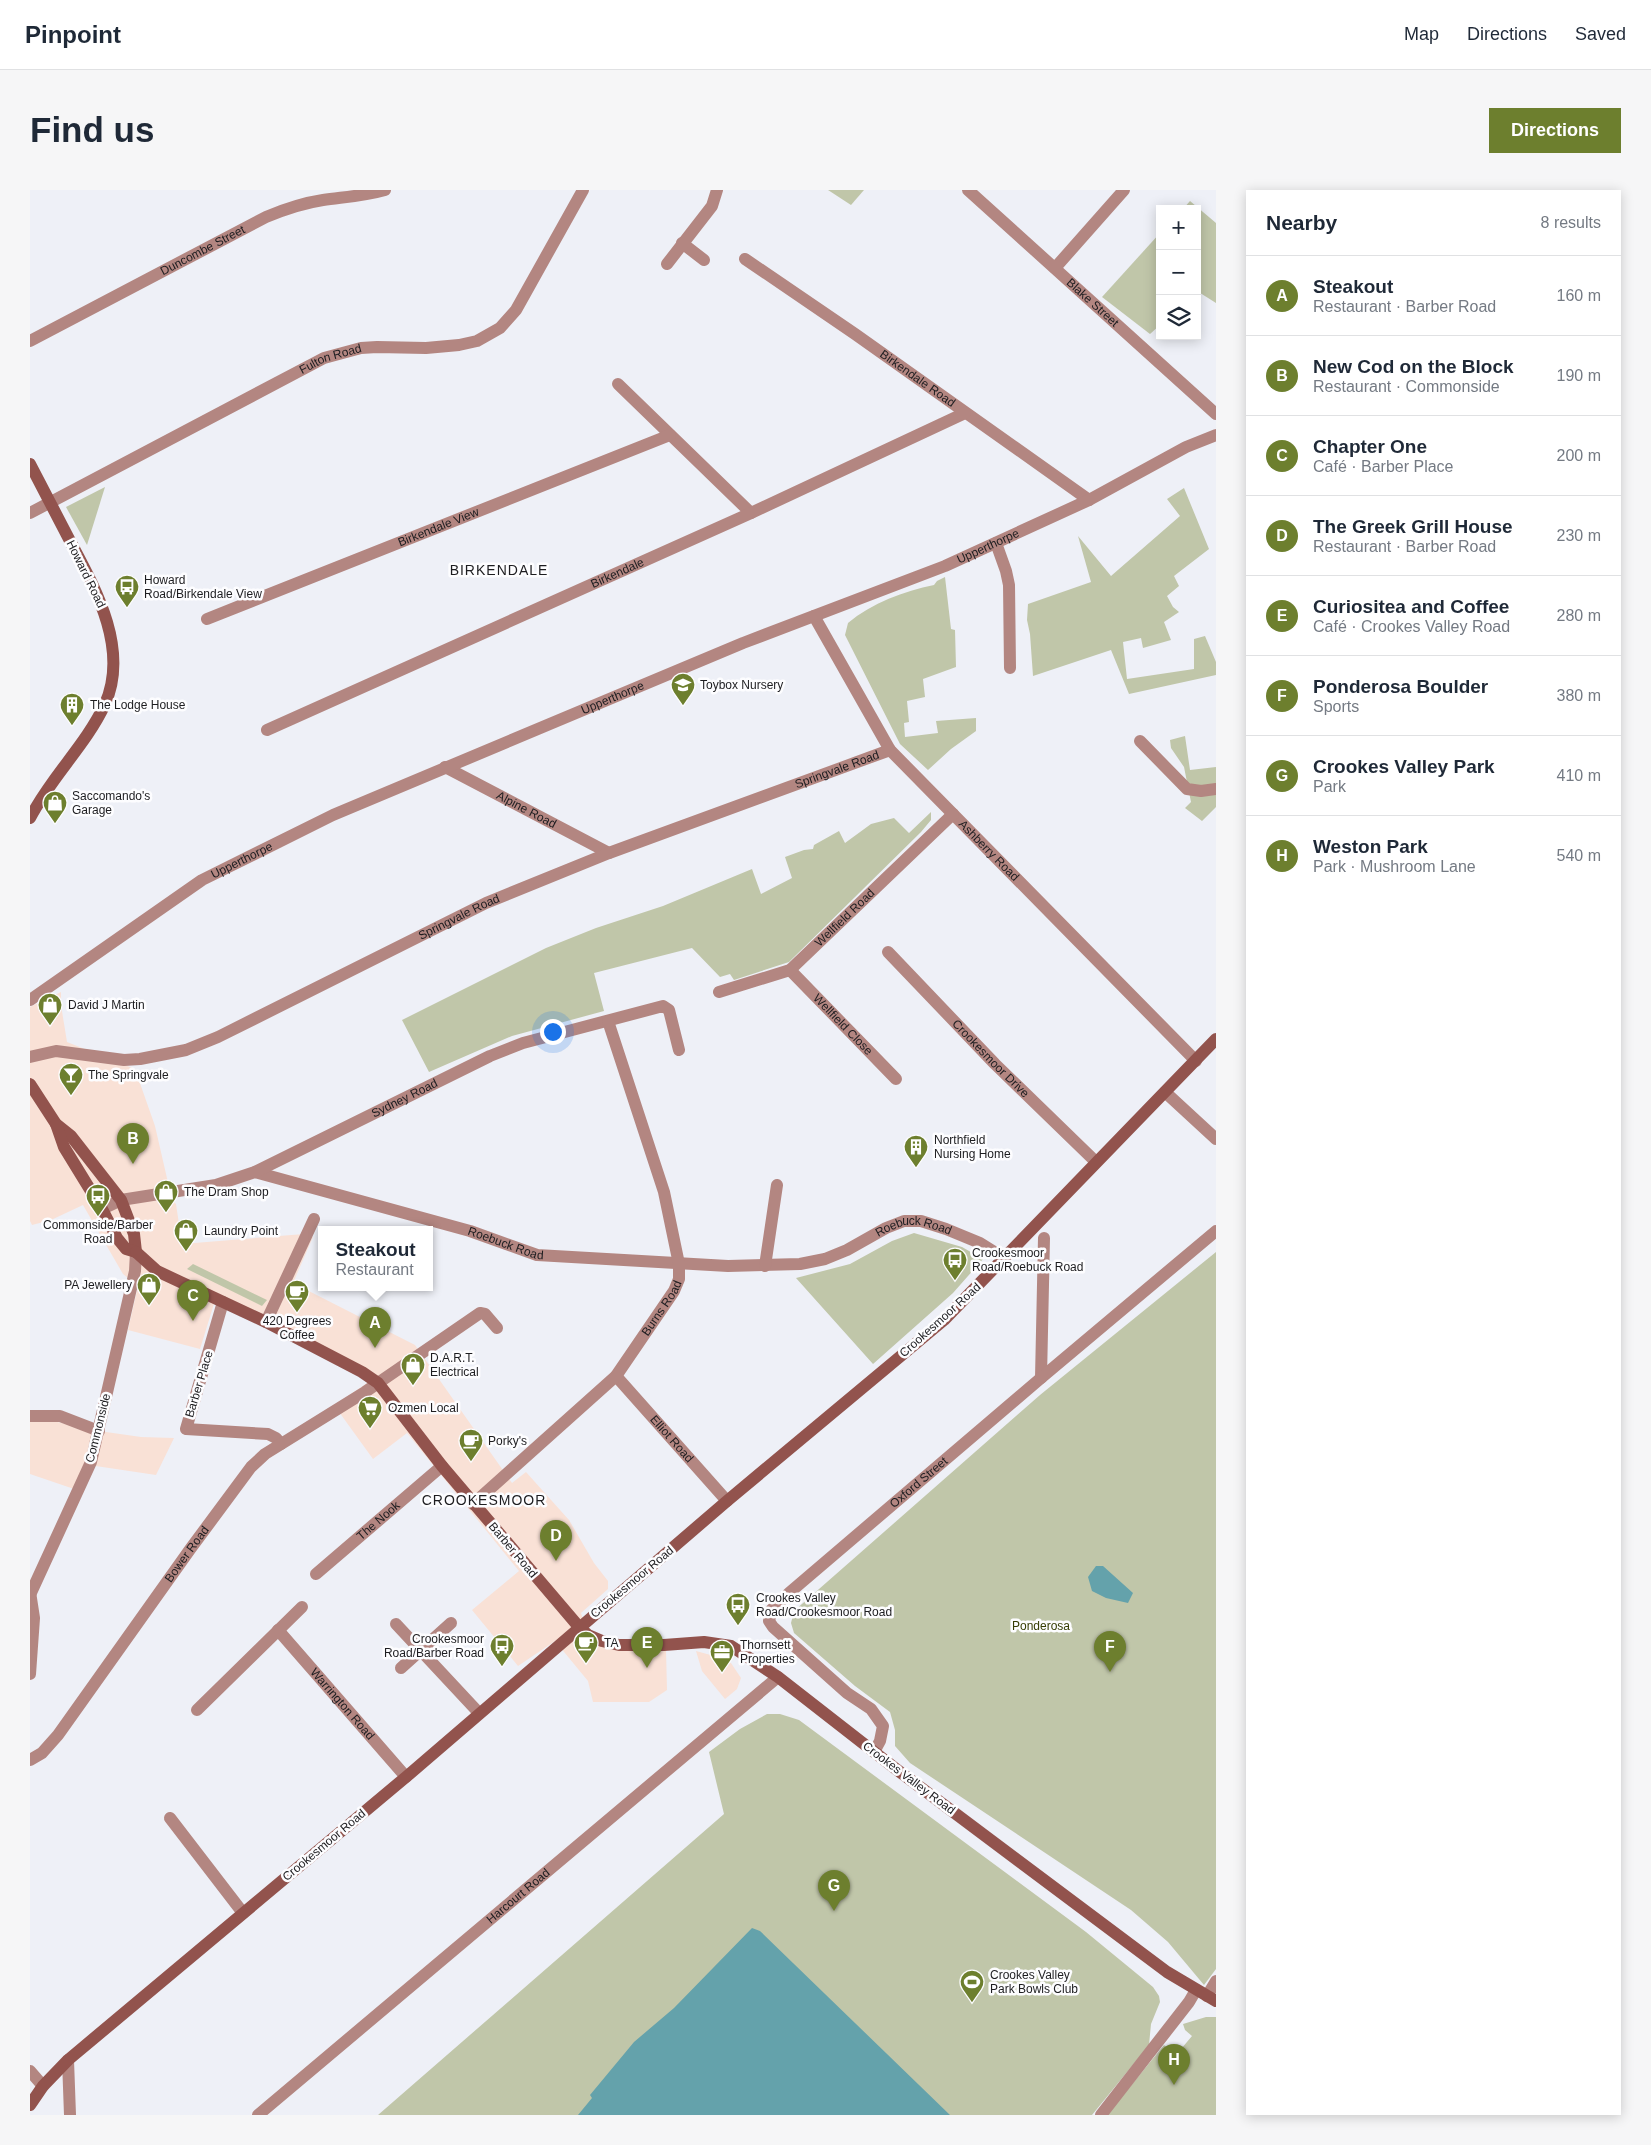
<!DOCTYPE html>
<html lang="en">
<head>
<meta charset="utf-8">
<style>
	body { margin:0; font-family:Helvetica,sans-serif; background:#f6f6f7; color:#1f2937 }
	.controls { position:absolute; right:15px; top:15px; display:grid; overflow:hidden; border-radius:0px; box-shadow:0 2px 12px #0003 }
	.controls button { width:45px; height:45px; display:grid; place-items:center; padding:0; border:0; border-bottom:1px solid #e0e1e3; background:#fff; color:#1f2937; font:25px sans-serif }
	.you { position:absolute; left:522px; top:841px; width:18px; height:18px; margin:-12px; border:4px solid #fff; border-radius:50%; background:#1a73e8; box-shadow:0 0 0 8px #1a73e833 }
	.badge { display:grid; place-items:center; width:32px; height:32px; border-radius:50%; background:#6d7f2e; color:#fff; font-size:16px; font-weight:700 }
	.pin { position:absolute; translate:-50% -41px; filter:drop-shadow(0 1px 2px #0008) }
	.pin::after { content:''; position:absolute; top:26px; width:18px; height:15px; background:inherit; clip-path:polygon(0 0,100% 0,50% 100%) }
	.popup { position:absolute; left:288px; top:1036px; width:115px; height:65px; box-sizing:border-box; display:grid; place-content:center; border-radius:0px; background:#fff; filter:drop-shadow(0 1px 4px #0005); font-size:16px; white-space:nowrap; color:#747a83 }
	.popup b { font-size:19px; color:#1f2937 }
	.popup::after { content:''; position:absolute; left:50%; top:100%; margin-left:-10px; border:10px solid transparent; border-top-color:#fff }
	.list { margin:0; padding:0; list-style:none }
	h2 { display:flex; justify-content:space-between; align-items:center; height:65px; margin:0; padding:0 20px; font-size:21px }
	h2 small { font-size:16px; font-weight:400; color:#747a83 }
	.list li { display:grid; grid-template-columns:32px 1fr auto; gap:15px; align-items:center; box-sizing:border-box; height:80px; padding:0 20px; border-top:1px solid #e0e1e3 }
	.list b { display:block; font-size:19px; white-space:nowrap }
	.list p { margin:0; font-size:16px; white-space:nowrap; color:#747a83 }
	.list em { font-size:16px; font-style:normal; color:#747a83 }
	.icon { flex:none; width:28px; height:28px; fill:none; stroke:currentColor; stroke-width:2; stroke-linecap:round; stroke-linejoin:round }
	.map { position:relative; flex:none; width:1186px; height:1925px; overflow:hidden; border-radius:0px }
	header { display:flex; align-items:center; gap:30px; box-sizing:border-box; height:70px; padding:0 25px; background:#fff; border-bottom:1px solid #e0e1e3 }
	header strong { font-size:24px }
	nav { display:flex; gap:28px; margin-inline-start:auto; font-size:18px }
	.intro { display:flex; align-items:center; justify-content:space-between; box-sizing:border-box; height:120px; padding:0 30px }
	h1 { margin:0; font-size:35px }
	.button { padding:12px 22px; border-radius:0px; background:#6d7f2e; color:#fff; font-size:18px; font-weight:700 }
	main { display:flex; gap:30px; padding:0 30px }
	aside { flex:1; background:#fff; border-radius:0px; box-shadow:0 2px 12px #0003 }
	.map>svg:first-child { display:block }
</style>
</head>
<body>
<header>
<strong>Pinpoint</strong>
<nav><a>Map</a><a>Directions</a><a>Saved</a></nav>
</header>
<div class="intro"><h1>Find us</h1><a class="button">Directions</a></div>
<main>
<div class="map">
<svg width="1186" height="1925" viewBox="0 0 1186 1925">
	<rect width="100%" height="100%" fill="#eef0f7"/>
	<g fill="#f9e1d6">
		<polygon points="31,802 31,815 37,852 105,879 125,936 142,1010 146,1014 152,1054 274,1044 283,1047 263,1093 385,1155 482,1293 496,1282 539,1330 564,1373 578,1391 578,1399 551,1423 559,1450 636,1460 637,1500 619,1512 563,1512 558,1491 525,1451 488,1476 442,1420 489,1381 377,1243 343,1269 304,1215 348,1186 187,1104 170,1159 98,1140 108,1096 93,1084 53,1015 21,1030 2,1035 0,1031 0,817"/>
		<polygon points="0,1226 69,1241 111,1247 144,1248 126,1285 59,1275 47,1300 0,1284"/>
		<polygon points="666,1461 688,1467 701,1473 711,1488 707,1499 695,1509 672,1481"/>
	</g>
	<g fill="#c0c6a9">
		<polygon points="798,0 834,0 821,15"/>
		<polygon points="1160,11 1186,33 1186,113 1167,101 1167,19 1153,19"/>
		<polygon points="1130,43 1130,135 1120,144 1072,107"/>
		<polygon points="75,297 57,355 36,317"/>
		<polygon points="1154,298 1179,359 1144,386 1149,396 1137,406 1143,417 1149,422 1134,432 1141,450 1113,458 1111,448 1093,452 1097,489 1164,479 1164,449 1175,446 1186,472 1186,485 1099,504 1081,460 1003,486 1000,444 997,430 998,414 1061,392 1048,346 1081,386 1150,326 1137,309"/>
		<path d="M915 387 921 439 925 440 926 477 893 489 895 507 877 511 879 532 874 533 875 547 908 543 906 531 946 528V541L921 559 898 580 870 554 815 445 818 433C842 413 874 401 904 395L907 391Z"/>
		<polygon points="1155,546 1160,580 1186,577 1186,617 1172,631 1155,618 1161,612 1154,577 1141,558 1140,550"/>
		<polygon points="901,622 901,630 891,642 759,772 704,790 700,784 690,787 662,758 564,783 574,821 482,846 399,882 372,830 516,758 566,738 633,716 722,679 731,704 762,688 755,667 774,660 783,659 784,655 809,641 815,653 841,634 864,628 879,643"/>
		<polygon points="884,1043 932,1057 953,1069 923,1103 843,1174 766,1088 820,1074 862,1051"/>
		<polygon points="1186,1062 1186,1779 1174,1795 1138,1752 1101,1720 880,1573 865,1556 865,1540 860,1522 825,1496 764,1443 761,1433 764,1421 1010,1205"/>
		<polygon points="163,1074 237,1110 232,1116 157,1079"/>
		<polygon points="737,1524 750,1524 769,1530 1056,1742 1123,1797 1129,1806 1130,1812 1121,1834 1119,1855 1062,1925 348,1925 694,1624 679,1562 710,1539"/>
		<polygon points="1176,1827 1186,1827 1186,1925 1077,1925 1134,1855 1146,1865 1162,1846 1155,1840 1153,1834"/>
	</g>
	<g fill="#64a2ab">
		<polygon points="1066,1376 1073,1376 1103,1403 1098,1413 1076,1408 1062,1401 1058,1387"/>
		<polygon points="722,1738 730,1741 920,1925 548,1925 562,1908 560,1905 604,1852 644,1818"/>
	</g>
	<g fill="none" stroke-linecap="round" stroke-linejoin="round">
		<g stroke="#b38681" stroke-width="12">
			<path id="s1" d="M938 0 1186 224"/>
			<polyline points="652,53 674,70"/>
			<path id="s2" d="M715 69 825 144 1059 310"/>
			<polyline points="637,74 682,16 687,0"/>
			<polyline points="1025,78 1094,0"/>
			<path id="s3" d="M0 151 236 27C255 19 273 13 293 10 314 7 334 6 355 0"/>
			<polyline points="588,194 721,323"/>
			<path id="s4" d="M0 323 294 168 331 158 347 157 396 158 429 155 447 151 470 138 486 120 553 0"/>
			<polyline points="966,353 976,381 979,395 980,478"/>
			<path id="s5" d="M784 426 860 560 1166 871"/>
			<path id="s6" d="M177 429 640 245"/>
			<path id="s7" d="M237 540 721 323 935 223"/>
			<polyline points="1110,551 1157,599 1171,601 1186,599"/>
			<path id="s8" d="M415 577 579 663"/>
			<path id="s9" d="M858 762 965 874 1066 972"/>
			<path id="s10" d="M760 780 866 889"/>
			<path id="s11" d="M689 802 760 780 923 624"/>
			<path id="s12" d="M0 810 172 690 303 625 713 453 915 376 1059 310 1156 257 1186 245"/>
			<path id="s13" d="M0 867 26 861 94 870 110 869 156 860 188 847 456 713 579 663 860 560"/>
			<polyline points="1135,902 1186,949"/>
			<path id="s14" d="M225 982 440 1041 507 1065 698 1076 770 1074 795 1069 817 1060 856 1038 874 1031H891L916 1039 950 1053 974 1068"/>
			<path id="s15" d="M72 1019 91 1010 186 995 225 982 460 866 493 853 633 816 639 820 649 860"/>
			<polyline points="735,1076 747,995"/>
			<polyline points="193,1112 156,1239 238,1244 246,1248 251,1254"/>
			<polyline points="236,1132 284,1029"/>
			<path id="s16" d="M586 1186 697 1311"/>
			<polyline points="1011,1188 1014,1048"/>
			<polyline points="0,1226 30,1226 69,1241"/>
			<path id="s17" d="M443 1314 586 1186 644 1101 649 1089V1074L634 1002 578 831"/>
			<path id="s18" d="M286 1384 412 1276"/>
			<polyline points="0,1402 4,1428 0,1484"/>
			<polyline points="0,1405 61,1272 105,1081 106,1062"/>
			<polyline points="366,1434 449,1523"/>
			<path id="s19" d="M248 1440 376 1587"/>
			<polyline points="371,1478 421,1433"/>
			<polyline points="167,1520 272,1417"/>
			<path id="s20" d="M844 1562 850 1551 853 1536 841 1519 817 1503 743 1437 739 1431 742 1419 759 1403 1011 1188 1186 1041"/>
			<path id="s21" d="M0 1570 12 1563 28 1545 161 1358 221 1277 235 1264 335 1202 450 1123 455 1124 467 1138"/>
			<polyline points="140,1628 213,1723"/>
			<polyline points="1177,1806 1186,1791"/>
			<polyline points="38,1870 40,1925"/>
			<polyline points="0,1881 13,1896"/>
			<path id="s22" d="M228 1925 748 1487"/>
			<polyline points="1071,1925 1159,1812 1166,1800"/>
		</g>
		<g stroke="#92534d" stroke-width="12">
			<path d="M0 274C13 299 26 324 39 349 64 396 100 458 75 514 56 555 21 587 0 628"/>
			<polyline points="0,894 26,934 41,946 91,1010 104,1044 106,1062"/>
			<polyline points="26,934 34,957 72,1019 87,1048 96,1059 106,1062"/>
			<polyline points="106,1062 127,1081 236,1132 332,1182 348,1193 412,1276 549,1437 558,1445 572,1451 589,1455 634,1455 674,1452 701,1456 748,1487 866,1579 1137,1782 1186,1811"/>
			<polyline points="0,1915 13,1896 38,1870 376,1587 697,1311 914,1130 1186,849"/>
		</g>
	</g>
	<defs>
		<symbol id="bus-pin" viewBox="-11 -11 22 30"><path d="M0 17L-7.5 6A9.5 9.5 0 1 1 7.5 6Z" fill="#6d7f2e" stroke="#fdfdff"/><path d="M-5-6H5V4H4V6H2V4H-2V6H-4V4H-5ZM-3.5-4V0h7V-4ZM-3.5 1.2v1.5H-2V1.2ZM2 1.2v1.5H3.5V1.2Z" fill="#fff"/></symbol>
		<symbol id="school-pin" viewBox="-11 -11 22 30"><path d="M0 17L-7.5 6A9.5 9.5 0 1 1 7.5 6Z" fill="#6d7f2e" stroke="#fdfdff"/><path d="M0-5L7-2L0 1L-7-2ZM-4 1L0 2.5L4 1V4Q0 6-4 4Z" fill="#fff"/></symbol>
		<symbol id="building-pin" viewBox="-11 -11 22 30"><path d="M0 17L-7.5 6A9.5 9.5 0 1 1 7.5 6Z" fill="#6d7f2e" stroke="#fdfdff"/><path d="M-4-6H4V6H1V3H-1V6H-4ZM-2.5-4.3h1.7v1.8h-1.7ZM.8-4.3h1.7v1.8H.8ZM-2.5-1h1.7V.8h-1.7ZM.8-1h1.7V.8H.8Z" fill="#fff"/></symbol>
		<symbol id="shop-pin" viewBox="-11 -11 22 30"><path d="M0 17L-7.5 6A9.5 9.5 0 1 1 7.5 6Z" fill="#6d7f2e" stroke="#fdfdff"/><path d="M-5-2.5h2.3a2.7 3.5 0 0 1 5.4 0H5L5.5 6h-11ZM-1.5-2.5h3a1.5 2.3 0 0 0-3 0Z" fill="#fff"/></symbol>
		<symbol id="bar-pin" viewBox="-11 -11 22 30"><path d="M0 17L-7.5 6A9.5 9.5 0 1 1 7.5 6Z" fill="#6d7f2e" stroke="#fdfdff"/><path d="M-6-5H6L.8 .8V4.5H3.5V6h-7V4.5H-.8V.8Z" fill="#fff"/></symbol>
		<symbol id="cafe-pin" viewBox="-11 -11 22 30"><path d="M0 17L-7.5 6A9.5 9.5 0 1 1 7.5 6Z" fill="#6d7f2e" stroke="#fdfdff"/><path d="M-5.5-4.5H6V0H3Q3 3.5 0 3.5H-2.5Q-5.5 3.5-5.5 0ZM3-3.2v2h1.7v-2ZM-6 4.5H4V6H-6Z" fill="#fff"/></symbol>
		<symbol id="supermarket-pin" viewBox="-11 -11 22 30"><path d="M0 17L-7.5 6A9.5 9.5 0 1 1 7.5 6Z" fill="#6d7f2e" stroke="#fdfdff"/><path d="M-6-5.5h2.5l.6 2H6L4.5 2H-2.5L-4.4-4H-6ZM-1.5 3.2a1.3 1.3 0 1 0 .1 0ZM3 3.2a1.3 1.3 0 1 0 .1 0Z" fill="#fff"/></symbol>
		<symbol id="office-pin" viewBox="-11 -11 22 30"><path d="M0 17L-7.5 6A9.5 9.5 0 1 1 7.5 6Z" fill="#6d7f2e" stroke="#fdfdff"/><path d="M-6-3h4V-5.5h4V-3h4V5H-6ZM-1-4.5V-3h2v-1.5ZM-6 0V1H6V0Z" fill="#fff"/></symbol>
		<symbol id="stadium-pin" viewBox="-11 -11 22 30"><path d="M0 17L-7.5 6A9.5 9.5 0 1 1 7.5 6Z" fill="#6d7f2e" stroke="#fdfdff"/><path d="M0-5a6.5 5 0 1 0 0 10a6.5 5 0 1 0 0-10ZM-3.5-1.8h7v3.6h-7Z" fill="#fff"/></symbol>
	</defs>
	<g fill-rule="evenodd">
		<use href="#bus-pin" x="83" y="383" width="28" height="38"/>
		<use href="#school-pin" x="639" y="481" width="28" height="38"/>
		<use href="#building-pin" x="28" y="501" width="28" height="38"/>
		<use href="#shop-pin" x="11" y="599" width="28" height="38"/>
		<use href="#shop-pin" x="6" y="801" width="28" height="38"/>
		<use href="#bar-pin" x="27" y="871" width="28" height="38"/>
		<use href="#building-pin" x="872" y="943" width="28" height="38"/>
		<use href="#shop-pin" x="122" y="988" width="28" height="38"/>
		<use href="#bus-pin" x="54" y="992" width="28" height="38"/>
		<use href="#shop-pin" x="142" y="1027" width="28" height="38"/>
		<use href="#bus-pin" x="911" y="1056" width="28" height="38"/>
		<use href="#shop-pin" x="105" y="1081" width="28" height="38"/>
		<use href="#cafe-pin" x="253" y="1088" width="28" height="38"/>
		<use href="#shop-pin" x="369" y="1161" width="28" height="38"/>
		<use href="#supermarket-pin" x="326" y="1204" width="28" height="38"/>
		<use href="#cafe-pin" x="427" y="1237" width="28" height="38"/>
		<use href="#bus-pin" x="694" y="1401" width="28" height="38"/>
		<use href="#cafe-pin" x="542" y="1439" width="28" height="38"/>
		<use href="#bus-pin" x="458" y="1442" width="28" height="38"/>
		<use href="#office-pin" x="678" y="1448" width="28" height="38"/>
		<use href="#stadium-pin" x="928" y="1778" width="28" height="38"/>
	</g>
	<g text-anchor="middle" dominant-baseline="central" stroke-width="5" stroke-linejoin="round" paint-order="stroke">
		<g font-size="12" fill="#1d1d20" stroke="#fdfdff">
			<text stroke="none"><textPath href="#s3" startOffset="195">Duncombe Street</textPath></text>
			<text stroke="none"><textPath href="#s1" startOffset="168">Blake Street</textPath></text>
			<text stroke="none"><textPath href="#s4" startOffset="338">Fulton Road</textPath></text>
			<text stroke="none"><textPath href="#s2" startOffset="210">Birkendale Road</textPath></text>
			<text stroke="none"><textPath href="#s6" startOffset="249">Birkendale View</textPath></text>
			<text stroke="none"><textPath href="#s12" startOffset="1064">Upperthorpe</textPath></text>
			<text stroke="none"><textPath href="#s7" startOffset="384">Birkendale</textPath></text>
			<text transform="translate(56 384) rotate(64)">Howard Road</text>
			<text stroke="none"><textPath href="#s12" startOffset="659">Upperthorpe</textPath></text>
			<text stroke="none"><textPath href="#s13" startOffset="868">Springvale Road</textPath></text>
			<text stroke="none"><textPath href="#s8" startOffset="92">Alpine Road</textPath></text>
			<text stroke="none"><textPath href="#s5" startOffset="295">Ashberry Road</textPath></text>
			<text stroke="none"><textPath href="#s12" startOffset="254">Upperthorpe</textPath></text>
			<text stroke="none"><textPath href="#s13" startOffset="462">Springvale Road</textPath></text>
			<text stroke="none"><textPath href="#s11" startOffset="150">Wellfield Road</textPath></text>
			<text stroke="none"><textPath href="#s10" startOffset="76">Wellfield Close</textPath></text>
			<text stroke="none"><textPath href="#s9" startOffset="148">Crookesmoor Drive</textPath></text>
			<text stroke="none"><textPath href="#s15" startOffset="325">Sydney Road</textPath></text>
			<text stroke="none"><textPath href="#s14" startOffset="680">Roebuck Road</textPath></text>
			<text stroke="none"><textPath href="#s14" startOffset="261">Roebuck Road</textPath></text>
			<text stroke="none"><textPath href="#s17" startOffset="274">Burns Road</textPath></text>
			<text transform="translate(910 1130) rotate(-42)">Crookesmoor Road</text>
			<text transform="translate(169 1194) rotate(-73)">Barber Place</text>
			<text transform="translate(68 1238) rotate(-76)">Commonside</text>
			<text stroke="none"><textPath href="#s16" startOffset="84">Elliot Road</textPath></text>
			<text stroke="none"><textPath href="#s20" startOffset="390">Oxford Street</textPath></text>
			<text stroke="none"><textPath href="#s18" startOffset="82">The Nook</textPath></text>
			<text transform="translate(483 1360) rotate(50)">Barber Road</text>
			<text stroke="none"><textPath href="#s21" startOffset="260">Bower Road</textPath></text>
			<text transform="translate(602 1392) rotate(-40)">Crookesmoor Road</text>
			<text stroke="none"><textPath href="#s19" startOffset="98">Warrington Road</textPath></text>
			<text transform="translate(879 1588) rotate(37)">Crookes Valley Road</text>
			<text transform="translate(294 1655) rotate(-40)">Crookesmoor Road</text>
			<text stroke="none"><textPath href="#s22" startOffset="340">Harcourt Road</textPath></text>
		</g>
		<g font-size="12" fill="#1d1d20" stroke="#fdfdff" text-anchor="start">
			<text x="114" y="390">Howard<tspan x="114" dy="14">Road/Birkendale View</tspan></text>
			<text x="670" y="495">Toybox Nursery</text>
			<text x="60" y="515">The Lodge House</text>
			<text x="42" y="606">Saccomando's<tspan x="42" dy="14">Garage</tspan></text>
			<text x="38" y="815">David J Martin</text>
			<text x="58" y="885">The Springvale</text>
			<text x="904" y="950">Northfield<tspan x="904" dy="14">Nursing Home</tspan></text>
			<text x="154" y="1002">The Dram Shop</text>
			<text x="68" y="1035" text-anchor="middle">Commonside/Barber<tspan x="68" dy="14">Road</tspan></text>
			<text x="174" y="1041">Laundry Point</text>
			<text x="942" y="1063">Crookesmoor<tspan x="942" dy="14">Road/Roebuck Road</tspan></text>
			<text x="102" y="1095" text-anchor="end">PA Jewellery</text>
			<text x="267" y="1131" text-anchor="middle">420 Degrees<tspan x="267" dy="14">Coffee</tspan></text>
			<text x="400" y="1168">D.A.R.T.<tspan x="400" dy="14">Electrical</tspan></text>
			<text x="358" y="1218">Ozmen Local</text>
			<text x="458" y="1251">Porky's</text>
			<text x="726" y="1408">Crookes Valley<tspan x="726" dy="14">Road/Crookesmoor Road</tspan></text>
			<text x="454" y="1449" text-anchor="end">Crookesmoor<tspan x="454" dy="14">Road/Barber Road</tspan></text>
			<text x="574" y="1453">TA</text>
			<text x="710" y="1455">Thornsett<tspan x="710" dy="14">Properties</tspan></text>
			<text x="960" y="1785">Crookes Valley<tspan x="960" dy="14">Park Bowls Club</tspan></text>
		</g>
		<g font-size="12" fill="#363d04" stroke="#fdfdff">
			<text x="1011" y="1436">Ponderosa</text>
		</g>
		<g font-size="14" letter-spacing="1" fill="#1d1d20" stroke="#fdfdff">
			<text x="469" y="380">BIRKENDALE</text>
			<text x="454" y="1310">CROOKESMOOR</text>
		</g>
	</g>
</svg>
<div class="controls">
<button>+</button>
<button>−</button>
<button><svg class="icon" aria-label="layers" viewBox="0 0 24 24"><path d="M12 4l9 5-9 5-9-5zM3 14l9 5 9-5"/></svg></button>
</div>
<div class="you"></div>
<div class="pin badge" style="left:345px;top:1158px">A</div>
<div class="popup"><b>Steakout</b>Restaurant</div>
<div class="pin badge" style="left:103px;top:974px">B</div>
<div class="pin badge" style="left:163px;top:1131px">C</div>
<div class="pin badge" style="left:526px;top:1371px">D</div>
<div class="pin badge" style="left:617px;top:1478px">E</div>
<div class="pin badge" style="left:1080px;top:1482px">F</div>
<div class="pin badge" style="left:804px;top:1721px">G</div>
<div class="pin badge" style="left:1144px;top:1895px">H</div>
</div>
<aside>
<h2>Nearby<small>8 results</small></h2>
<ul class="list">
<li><span class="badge">A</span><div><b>Steakout</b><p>Restaurant · Barber Road</p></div><em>160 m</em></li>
<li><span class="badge">B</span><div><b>New Cod on the Block</b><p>Restaurant · Commonside</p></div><em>190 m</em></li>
<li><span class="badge">C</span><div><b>Chapter One</b><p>Café · Barber Place</p></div><em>200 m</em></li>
<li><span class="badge">D</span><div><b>The Greek Grill House</b><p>Restaurant · Barber Road</p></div><em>230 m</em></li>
<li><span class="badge">E</span><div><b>Curiositea and Coffee</b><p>Café · Crookes Valley Road</p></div><em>280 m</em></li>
<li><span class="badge">F</span><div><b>Ponderosa Boulder</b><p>Sports</p></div><em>380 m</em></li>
<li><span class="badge">G</span><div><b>Crookes Valley Park</b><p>Park</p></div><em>410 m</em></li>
<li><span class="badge">H</span><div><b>Weston Park</b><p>Park · Mushroom Lane</p></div><em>540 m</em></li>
</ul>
</aside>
</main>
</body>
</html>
